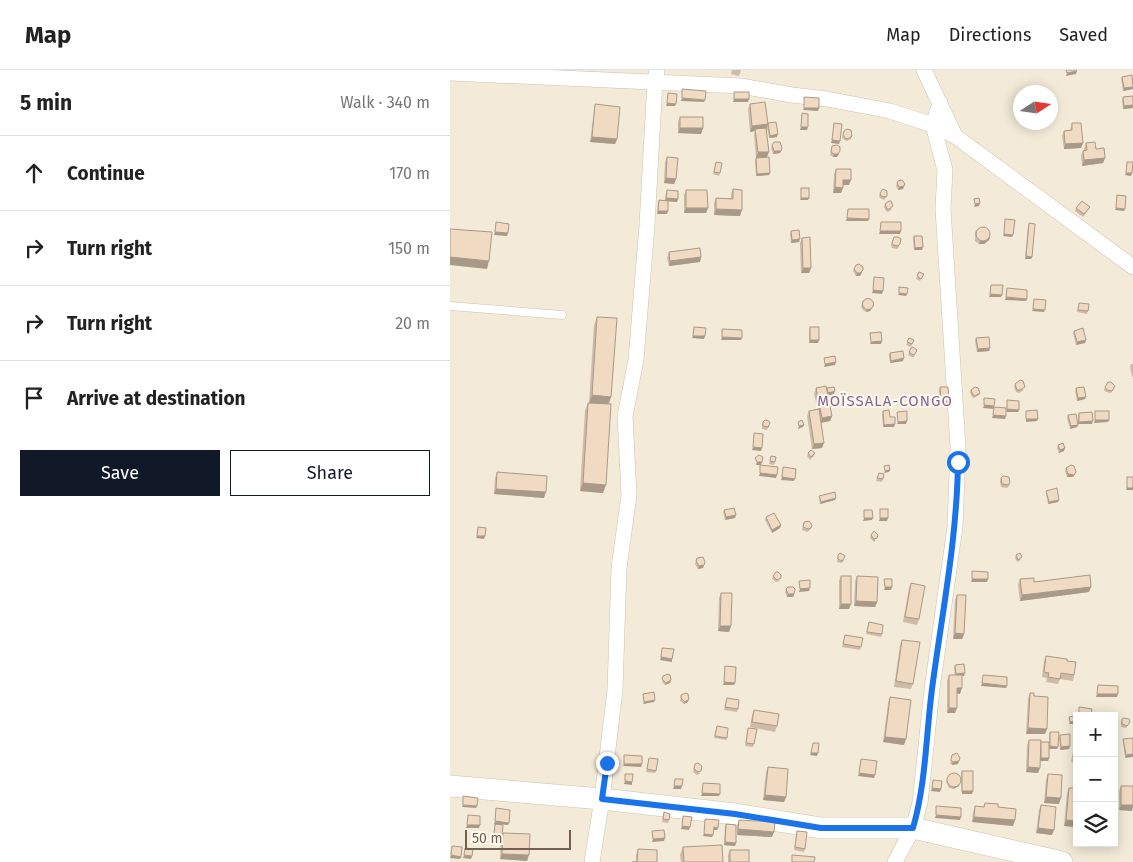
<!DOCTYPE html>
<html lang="en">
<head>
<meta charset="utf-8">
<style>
	body { margin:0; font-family:"Fira Sans",sans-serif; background:#f6f6f6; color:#222 }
	.controls { position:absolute; right:15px; bottom:15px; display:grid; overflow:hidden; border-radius:0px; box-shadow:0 2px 12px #0003 }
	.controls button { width:45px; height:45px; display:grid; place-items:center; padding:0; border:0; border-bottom:1px solid #e0e0e0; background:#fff; color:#222; font:25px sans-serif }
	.compass { position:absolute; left:563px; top:15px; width:45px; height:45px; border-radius:50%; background:#fff; box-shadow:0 2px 12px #0003; rotate:78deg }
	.scale { position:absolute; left:15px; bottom:12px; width:106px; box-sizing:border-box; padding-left:5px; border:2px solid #76604d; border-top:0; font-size:14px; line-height:18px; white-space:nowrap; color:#76604d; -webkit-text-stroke:4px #fefaf0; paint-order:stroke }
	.stop { position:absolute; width:15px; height:15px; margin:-11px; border:4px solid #1a73e8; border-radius:50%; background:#fff }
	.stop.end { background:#1a73e8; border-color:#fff; box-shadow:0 1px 5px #0008 }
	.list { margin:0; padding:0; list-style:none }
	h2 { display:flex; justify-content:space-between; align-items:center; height:65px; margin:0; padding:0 20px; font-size:21px }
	h2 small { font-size:16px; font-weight:400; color:#767676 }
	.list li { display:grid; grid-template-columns:32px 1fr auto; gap:15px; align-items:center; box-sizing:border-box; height:75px; padding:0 20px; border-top:1px solid #e0e0e0 }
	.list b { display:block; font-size:19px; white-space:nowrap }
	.list em { font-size:16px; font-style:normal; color:#767676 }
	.actions { display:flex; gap:10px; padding:15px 20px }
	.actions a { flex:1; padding:11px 0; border:1px solid #111827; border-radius:0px; text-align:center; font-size:18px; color:#111827 }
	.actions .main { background:#111827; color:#fff }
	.icon { flex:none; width:28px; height:28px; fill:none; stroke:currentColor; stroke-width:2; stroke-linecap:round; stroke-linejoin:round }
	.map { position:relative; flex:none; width:683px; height:792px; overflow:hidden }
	header { display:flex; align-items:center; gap:30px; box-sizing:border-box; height:70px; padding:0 25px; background:#fff; border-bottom:1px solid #e0e0e0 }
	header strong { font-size:24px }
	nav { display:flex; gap:28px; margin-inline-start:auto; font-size:18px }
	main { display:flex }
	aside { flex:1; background:#fff }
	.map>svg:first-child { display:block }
</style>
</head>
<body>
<header>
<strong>Map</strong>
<nav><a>Map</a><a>Directions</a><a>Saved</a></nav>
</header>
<main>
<aside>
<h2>5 min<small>Walk · 340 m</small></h2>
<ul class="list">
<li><svg class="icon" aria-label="ahead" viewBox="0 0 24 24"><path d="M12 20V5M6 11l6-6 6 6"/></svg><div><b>Continue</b></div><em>170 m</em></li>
<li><svg class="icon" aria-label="right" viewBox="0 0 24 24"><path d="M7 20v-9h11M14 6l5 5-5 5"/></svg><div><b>Turn right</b></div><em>150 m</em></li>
<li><svg class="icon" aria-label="right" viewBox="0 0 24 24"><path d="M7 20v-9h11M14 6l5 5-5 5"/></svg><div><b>Turn right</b></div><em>20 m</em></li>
<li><svg class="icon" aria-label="arrive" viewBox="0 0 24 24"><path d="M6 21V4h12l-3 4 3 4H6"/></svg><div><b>Arrive at destination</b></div></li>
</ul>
<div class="actions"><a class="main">Save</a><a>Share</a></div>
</aside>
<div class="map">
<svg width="683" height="792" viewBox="0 0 683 792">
	<rect width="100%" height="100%" fill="#fcf7e9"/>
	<path fill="#f3ead8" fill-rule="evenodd" d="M0 0H683V792H0ZM570 22H600V52H570ZM627 646H664V773H627Z"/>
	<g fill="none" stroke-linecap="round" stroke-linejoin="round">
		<defs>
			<polyline id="lane" points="0,236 112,245"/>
			<g id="street">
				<polyline points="474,0 505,66 683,197"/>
				<polyline points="0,3 291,16 342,25 377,29 440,41 483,55 505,66"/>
				<polyline points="142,792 152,729 165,620 169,498 179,425 175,346 186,290 197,155 205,11 207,0"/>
				<polyline points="445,792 463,758 470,733 482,619 505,457 508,377 493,139 495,100 483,55 490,33"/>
			</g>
			<polyline id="secondary" points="0,716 152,729 285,744 371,758 463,758 612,792"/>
		</defs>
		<use href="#lane" stroke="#cec0af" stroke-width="9"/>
		<use href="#street" stroke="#cec0af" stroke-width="16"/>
		<use href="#secondary" stroke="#d0c1ad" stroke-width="22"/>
		<use href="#lane" stroke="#fff" stroke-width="8"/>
		<use href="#street" stroke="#fff" stroke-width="15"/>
		<use href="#secondary" stroke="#fff" stroke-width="21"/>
	</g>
	<g fill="#cebba7">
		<polygon points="282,0 291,0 289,6 281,4"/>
		<polygon points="672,7 683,19 673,21 671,9"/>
		<polygon points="683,26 683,38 673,39 672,30 673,27"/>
		<polygon points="145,34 167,69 165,74 140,72 144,40"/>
		<polygon points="300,34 318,54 327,67 319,68 317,57 317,87 306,88 304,65 305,61 300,62 298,39"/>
		<polygon points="230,47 253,58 251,64 228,63 228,52"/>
		<polygon points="622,53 633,73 631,78 614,79 612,66 614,61 620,60"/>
		<polygon points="394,61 402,66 401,69 397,71 394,70 392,68"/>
		<polygon points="636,73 655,88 653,93 632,96 631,86 633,81 634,81 634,79"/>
		<polygon points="322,75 332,78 330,83 323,84 321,78"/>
		<polygon points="382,76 389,84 387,87 383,87 380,85"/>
		<polygon points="217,87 226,109 224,114 214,113 215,92"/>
		<polygon points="306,88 320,103 319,105 306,106 305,91"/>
		<polygon points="266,92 270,103 269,106 263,104"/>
		<polygon points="386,99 399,115 393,115 391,123 383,123 384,104"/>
		<polygon points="448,111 455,114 453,119 448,120 446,116"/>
		<polygon points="283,119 290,146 264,145 264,133 266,128 281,128 281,124"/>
		<polygon points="217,120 228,129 227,132 218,131 217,144 207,144 208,133 209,130 215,130"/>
		<polygon points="236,120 256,143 234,143 234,125"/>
		<polygon points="430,123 437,126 436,128 434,130 430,128 429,126"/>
		<polygon points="435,134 442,139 438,142 436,141 434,137"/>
		<polygon points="640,137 639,139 633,147 625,141 626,138"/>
		<polygon points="579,153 582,187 581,189 575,189 578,156"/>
		<polygon points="526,160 540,167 539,170 534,174 529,174 525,171 525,163"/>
		<polygon points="341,161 350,169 349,172 341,173 340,164"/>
		<polygon points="464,166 473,177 472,180 464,180 463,169"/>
		<polygon points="444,167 449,177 447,179 442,178 441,175"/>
		<polygon points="352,168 361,198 359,203 351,203 350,173"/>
		<polygon points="219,182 251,187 250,192 219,196 217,188"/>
		<polygon points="404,199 412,203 410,206 406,206 403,201"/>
		<polygon points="474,204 470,211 466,209 467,206"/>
		<polygon points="413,230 424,235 420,241 416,242 413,240 411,237"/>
		<polygon points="629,233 638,241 637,244 627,242"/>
		<polygon points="147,247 161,327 159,334 153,423 130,421 135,340 138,333 139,333 144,255"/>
		<polygon points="360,257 368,273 359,273 359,260"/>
		<polygon points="624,261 636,270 635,273 626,275 623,263"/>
		<polygon points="459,268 464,270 461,277 456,275"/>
		<polygon points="526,268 540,278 539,281 527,282 525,271"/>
		<polygon points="461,278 465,284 464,287 462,287 458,285"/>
		<polygon points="440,283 453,291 440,293 439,285"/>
		<polygon points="681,294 683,294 683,307 682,307 680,296"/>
		<polygon points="565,314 574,320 569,323 566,322 564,317"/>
		<polygon points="490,317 498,334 490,334 489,320"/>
		<polygon points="655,317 664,318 661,323 656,322 654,320"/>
		<polygon points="366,318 377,319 384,324 378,325 382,346 380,351 371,353 372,378 362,379 357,346 359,341 368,339 364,324"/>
		<polygon points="626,318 635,329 627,331 625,321"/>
		<polygon points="521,320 530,323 529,325 524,328 522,327 520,322"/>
		<polygon points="433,341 444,357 433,357 432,344"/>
		<polygon points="629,343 642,354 628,354 627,357 620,359 617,348 618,345 628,352 628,345"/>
		<polygon points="313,352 320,353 317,360 312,359 312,354"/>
		<polygon points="608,375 614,381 609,383 607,378"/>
		<polygon points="358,383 365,383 364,386 360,390 357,386"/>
		<polygon points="321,386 325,392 324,395 319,394"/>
		<polygon points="616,398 625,404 623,407 617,407 615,401"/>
		<polygon points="47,402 94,428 44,424 45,408"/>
		<polygon points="429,403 434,404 432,412 426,411"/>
		<polygon points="551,408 560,413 559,416 557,418 551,417 550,411"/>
		<polygon points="596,421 609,430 608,432 598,434 596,423"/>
		<polygon points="369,426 385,430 370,434 369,428"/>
		<polygon points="274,440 285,448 275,450 273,442"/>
		<polygon points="316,447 331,455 330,458 322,463 315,450"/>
		<polygon points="354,452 362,455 360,460 357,462 352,460"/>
		<polygon points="421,465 426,470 424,472 420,468"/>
		<polygon points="388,485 394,490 392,493 387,492"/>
		<polygon points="566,485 571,490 567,492 565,488"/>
		<polygon points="247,488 255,492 253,498 248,499 245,494"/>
		<polygon points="323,506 330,511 326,512 322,509"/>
		<polygon points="391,506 399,539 389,539 389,511"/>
		<polygon points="407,506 427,532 425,537 404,536 405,511"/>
		<polygon points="570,509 584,512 639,522 570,531 568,515"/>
		<polygon points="461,513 469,549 467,555 453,552 459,518"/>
		<polygon points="336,519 344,524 343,527 337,527 335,522"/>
		<polygon points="271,523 281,556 279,562 268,561 269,528"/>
		<polygon points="507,525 514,564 512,569 503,569 505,530"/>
		<polygon points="419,552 432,564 431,567 416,564"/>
		<polygon points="395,565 411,577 410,580 392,577"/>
		<polygon points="452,570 463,614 461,619 444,617 450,575"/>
		<polygon points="596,586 617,591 624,605 623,611 610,609 608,614 596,612 597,608 592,607 594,591"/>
		<polygon points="505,595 514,606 512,606 510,624 507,623 505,643 497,643 497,611 499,605 505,605 504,598"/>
		<polygon points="213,606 221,610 220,613 215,615 212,612"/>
		<polygon points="580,623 584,626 597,659 595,664 576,664 578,628"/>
		<polygon points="231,625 238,632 234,634 230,631"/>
		<polygon points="440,627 454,675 433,672 438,633"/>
		<polygon points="277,628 288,639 287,642 274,640"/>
		<polygon points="304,640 327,656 325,662 300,657 302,645"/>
		<polygon points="672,649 679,654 676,658 671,657 671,652"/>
		<polygon points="627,650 627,693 621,692 627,663 626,662"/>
		<polygon points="267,656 277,668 276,670 264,668"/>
		<polygon points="298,658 304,674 303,677 295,676"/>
		<polygon points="600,662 608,677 607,679 599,679 599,665"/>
		<polygon points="610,665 619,679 610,680 609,668"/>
		<polygon points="683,668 675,688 673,672 673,669"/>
		<polygon points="579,670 591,672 599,688 598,691 590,691 588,703 576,702 577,675"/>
		<polygon points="502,685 510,688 508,694 502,695 500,693"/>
		<polygon points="199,688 206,701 205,703 196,702"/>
		<polygon points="245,694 250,704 247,705 243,702"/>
		<polygon points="318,697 336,727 334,732 313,730 316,702"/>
		<polygon points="512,701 522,724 512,724 511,704"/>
		<polygon points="598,704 609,734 594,733 596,709"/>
		<polygon points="499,705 509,716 503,719 499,718 496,712"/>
		<polygon points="671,716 682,741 669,740 669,721"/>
		<polygon points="619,718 627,718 627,757 614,756 617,723"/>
		<polygon points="535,733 548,737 565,750 563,756 522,752 523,742 525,736 533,737"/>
		<polygon points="591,735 602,765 586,763 589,740"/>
		<polygon points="214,742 219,750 218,753 212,752"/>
		<polygon points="289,750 322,767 287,765 287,755"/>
		<polygon points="276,754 286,773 285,776 274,775 275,757"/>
		<polygon points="347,761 355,779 354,782 344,780"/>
		<polygon points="53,763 77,791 50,789 51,768"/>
		<polygon points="233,777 273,792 231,792 230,785"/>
		<polygon points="188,779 207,792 186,791 186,785"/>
		<polygon points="280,780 299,792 278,792 278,785"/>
	</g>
	<g fill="#a89988">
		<polygon points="627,1 626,4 616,6 617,3"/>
		<polygon points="683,17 683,19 673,21 674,18"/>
		<polygon points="232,28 255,30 254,32 231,31"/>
		<polygon points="284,29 299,29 298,32 283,32"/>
		<polygon points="217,33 226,34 225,36 216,36"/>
		<polygon points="683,35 683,38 673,39 674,36"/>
		<polygon points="354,38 369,38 368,41 353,40"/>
		<polygon points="318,54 316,60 305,59 305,61 300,62 302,56"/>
		<polygon points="351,57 358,57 357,60 350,60"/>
		<polygon points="230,58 253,58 251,64 228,63"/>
		<polygon points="328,64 327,67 319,68 320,66"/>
		<polygon points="142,67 167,69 165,74 140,72"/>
		<polygon points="382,70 390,71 389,74 381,73"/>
		<polygon points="633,73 631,78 614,79 615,74"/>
		<polygon points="324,81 331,81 330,83 323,84"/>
		<polygon points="390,81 387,87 383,87 384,84"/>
		<polygon points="308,82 319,82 317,87 306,88"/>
		<polygon points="655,88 653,93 632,96 634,90"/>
		<polygon points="320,103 319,105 306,106 307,104"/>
		<polygon points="676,103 682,103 681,106 675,105"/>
		<polygon points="216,108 226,109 224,114 214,113"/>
		<polygon points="393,110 401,110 399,115 391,115"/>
		<polygon points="454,116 453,119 448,120 449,117"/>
		<polygon points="385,117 393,118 391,123 383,123"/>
		<polygon points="216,128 228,129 227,132 215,131"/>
		<polygon points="351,128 359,128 358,130 350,130"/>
		<polygon points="530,133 529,136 524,137 525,134"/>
		<polygon points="236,138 258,138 256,143 234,143"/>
		<polygon points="666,138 675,139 674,141 665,140"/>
		<polygon points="266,139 292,140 290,146 264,145"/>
		<polygon points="208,141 218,141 217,144 207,144"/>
		<polygon points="397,148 419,149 418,151 396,151"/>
		<polygon points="430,161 451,161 450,164 429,164"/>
		<polygon points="45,162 58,163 57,166 44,165"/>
		<polygon points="554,164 563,165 562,167 553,166"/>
		<polygon points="540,167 539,170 534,174 529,174 530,171"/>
		<polygon points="350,169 349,172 341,173 342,170"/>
		<polygon points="473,177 472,180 464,180 465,178"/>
		<polygon points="576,186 582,187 581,189 575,189"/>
		<polygon points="0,187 39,191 37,199 0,195"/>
		<polygon points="251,187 250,192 219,196 220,191"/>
		<polygon points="353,198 361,198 359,203 351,203"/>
		<polygon points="413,200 410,206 406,206 407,203"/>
		<polygon points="423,220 433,221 432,224 422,223"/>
		<polygon points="449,223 457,224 456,226 448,225"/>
		<polygon points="540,224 552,225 551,227 539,227"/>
		<polygon points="556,227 577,229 576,231 555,230"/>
		<polygon points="424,235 420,241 416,242 417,240"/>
		<polygon points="583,239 595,240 594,242 582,241"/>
		<polygon points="243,266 255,266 254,269 242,268"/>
		<polygon points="272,267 292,268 291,270 271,270"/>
		<polygon points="360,270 369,270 368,273 359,273"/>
		<polygon points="636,270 635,273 626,275 627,272"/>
		<polygon points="432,271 431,274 420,274 421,272"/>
		<polygon points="540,278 539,281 527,282 528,279"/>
		<polygon points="454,288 453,291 440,293 441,291"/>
		<polygon points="386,292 385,295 374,297 375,294"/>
		<polygon points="385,321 384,324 377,326 378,323"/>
		<polygon points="142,325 161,327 158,335 139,333"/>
		<polygon points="636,327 635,329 627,331 628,328"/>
		<polygon points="499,331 498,334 490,334 491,332"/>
		<polygon points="534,335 544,336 544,339 533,338"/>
		<polygon points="557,339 569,340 568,342 556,342"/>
		<polygon points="543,345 556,346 555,349 542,348"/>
		<polygon points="382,346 380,351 370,353 372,348"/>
		<polygon points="576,349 588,349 587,351 576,352"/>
		<polygon points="645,350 659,350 658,352 644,353"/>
		<polygon points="457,351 456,354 447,354 448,352"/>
		<polygon points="643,351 642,354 628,354 629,352"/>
		<polygon points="445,354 444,357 433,357 434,355"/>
		<polygon points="354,355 353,357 348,359 349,356"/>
		<polygon points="628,355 627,357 620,359 621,356"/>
		<polygon points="374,373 372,378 362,379 364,374"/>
		<polygon points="303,377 312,378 311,381 302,380"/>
		<polygon points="615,378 614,381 609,383 610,380"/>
		<polygon points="307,392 312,392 311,395 306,395"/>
		<polygon points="440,400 439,402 434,403 435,401"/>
		<polygon points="626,402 623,407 617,407 618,404"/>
		<polygon points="310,403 327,405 326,408 309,406"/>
		<polygon points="332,407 345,409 344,411 331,410"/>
		<polygon points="133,413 156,415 153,423 130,421"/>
		<polygon points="677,418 683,418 683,420 676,420"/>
		<polygon points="46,419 96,422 94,428 44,424"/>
		<polygon points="386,428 385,430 370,434 371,432"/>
		<polygon points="609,430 608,432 598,434 599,432"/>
		<polygon points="286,445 285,448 275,450 276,447"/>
		<polygon points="414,448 423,448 422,450 413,451"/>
		<polygon points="430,448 438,448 437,451 429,451"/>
		<polygon points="331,455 330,458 322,463 322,460"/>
		<polygon points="27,466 35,466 34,469 26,468"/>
		<polygon points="254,495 253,498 248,499 249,496"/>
		<polygon points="522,509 538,509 537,512 521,512"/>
		<polygon points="435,517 442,517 441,520 434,520"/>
		<polygon points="641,517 639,522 570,531 572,525"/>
		<polygon points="360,518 359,521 349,522 350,519"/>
		<polygon points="338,524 344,524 343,527 337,527"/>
		<polygon points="406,531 427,532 425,537 404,536"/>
		<polygon points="391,534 401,534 399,539 389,539"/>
		<polygon points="270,556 281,556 279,562 268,561"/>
		<polygon points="505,563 514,564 512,569 503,569"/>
		<polygon points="211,587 222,589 222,592 210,590"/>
		<polygon points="515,603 514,606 505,606 506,604"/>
		<polygon points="221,610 220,613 215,615 216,613"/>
		<polygon points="274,612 285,613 284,615 273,615"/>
		<polygon points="532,613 557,616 556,618 531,616"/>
		<polygon points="507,618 512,618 510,624 505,623"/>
		<polygon points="647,624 668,624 667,627 646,627"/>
		<polygon points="239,629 238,632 234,634 235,632"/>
		<polygon points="205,630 204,632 193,634 194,632"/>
		<polygon points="499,638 507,638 505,643 497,643"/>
		<polygon points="625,651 624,654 619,654 620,652"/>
		<polygon points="578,658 597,659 595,664 576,664"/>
		<polygon points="435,667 456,669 454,675 433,672"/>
		<polygon points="600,676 608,677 607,679 599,679"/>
		<polygon points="620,676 619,679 610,680 611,677"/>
		<polygon points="361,683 368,683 367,686 360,685"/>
		<polygon points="683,684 683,687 675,688 676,685"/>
		<polygon points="591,688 599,688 598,691 590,691"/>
		<polygon points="509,691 508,694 502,695 503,692"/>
		<polygon points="174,694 192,694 191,697 173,696"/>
		<polygon points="578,697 590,698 588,703 576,702"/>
		<polygon points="409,703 425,705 424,708 408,706"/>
		<polygon points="175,711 182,712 182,715 174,714"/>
		<polygon points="510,713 509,716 503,719 504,717"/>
		<polygon points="224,716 232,716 231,719 223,719"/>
		<polygon points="482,718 491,719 490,722 481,721"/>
		<polygon points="512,721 523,721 522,724 512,724"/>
		<polygon points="252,723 270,724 269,726 251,726"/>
		<polygon points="315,725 336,727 334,732 313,730"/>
		<polygon points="596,727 611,728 609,734 594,733"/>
		<polygon points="13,735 27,736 26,738 12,737"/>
		<polygon points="671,735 683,735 683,737 682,741 669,740"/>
		<polygon points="486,745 511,747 510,750 485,748"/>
		<polygon points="524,747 565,750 563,756 522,752"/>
		<polygon points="616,750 627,751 627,757 614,756"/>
		<polygon points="45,751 59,753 58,755 44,754"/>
		<polygon points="17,755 30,755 29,758 16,758"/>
		<polygon points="232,756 240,757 239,760 231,759"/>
		<polygon points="264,757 268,758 267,760 263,760"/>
		<polygon points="588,758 604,760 602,765 586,763"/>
		<polygon points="288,759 324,762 322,767 287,765"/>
		<polygon points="44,764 52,765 51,768 43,767"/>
		<polygon points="254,764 263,765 262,767 253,766"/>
		<polygon points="215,768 214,771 202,772 203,769"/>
		<polygon points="275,772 286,773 285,776 274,775"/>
		<polygon points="52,784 79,785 77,791 50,789"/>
		<polygon points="1,785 11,787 10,789 0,788"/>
		<polygon points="14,785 22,786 21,789 13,788"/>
	</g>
	<g fill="#f0dac2" stroke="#a89988">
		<polygon points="616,0 626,0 627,1 617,3"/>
		<polygon points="682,5 683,17 674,18 672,7"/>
		<polygon points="232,19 256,21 255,30 232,28"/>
		<rect x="284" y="22" width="15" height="7"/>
		<polygon points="218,23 227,24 226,34 217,33"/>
		<polygon points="683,26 683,35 674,36 673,27"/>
		<polygon points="354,27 369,28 369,38 354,38"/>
		<polygon points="315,32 318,54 302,56 300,34"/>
		<polygon points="145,34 170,37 167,69 142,67"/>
		<polygon points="352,43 358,44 358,57 351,57"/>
		<rect x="230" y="47" width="23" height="11"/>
		<polygon points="326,52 328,64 320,66 318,53"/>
		<polygon points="384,53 392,54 390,71 382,70"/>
		<polygon points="622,53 631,53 633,73 615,74 614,61 622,60"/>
		<polygon points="316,58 319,82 308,82 305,59"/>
		<polygon points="397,59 401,60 402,66 398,69 395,68 393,65 394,61"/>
		<polygon points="324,72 330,72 332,78 331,81 324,81 322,75"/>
		<polygon points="645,72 646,79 654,78 655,88 634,90 633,81 637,80 636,73"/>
		<polygon points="387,75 390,77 390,81 388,84 384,84 381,82 382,76"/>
		<polygon points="217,87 228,88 226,109 216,108"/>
		<polygon points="319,87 320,103 307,104 306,88"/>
		<polygon points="266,92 272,93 270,103 264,102"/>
		<polygon points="677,92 683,92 682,103 676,103"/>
		<polygon points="386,99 401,99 401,110 393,110 393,118 385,117"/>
		<polygon points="452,110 455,114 454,116 449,117 447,113 448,111"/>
		<rect x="351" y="118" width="8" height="10"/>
		<polygon points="283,119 292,120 292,140 266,139 266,128 283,129"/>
		<polygon points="433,119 437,121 437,126 435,127 431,126 430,123"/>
		<polygon points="217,120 228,121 228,129 216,128"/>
		<polygon points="236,120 257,120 258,138 236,138"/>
		<polygon points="667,125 676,126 675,139 666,138"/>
		<polygon points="529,128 530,133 525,134 524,129"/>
		<polygon points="209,130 218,131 218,141 208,141"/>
		<polygon points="439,131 441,131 443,136 439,139 437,139 435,134"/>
		<polygon points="632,131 640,137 634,144 626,138"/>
		<polygon points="398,139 419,139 419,149 397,148"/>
		<polygon points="555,149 565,150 563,165 554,164"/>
		<polygon points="46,152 59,154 58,163 45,162"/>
		<polygon points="431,152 451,152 451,161 430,161"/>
		<polygon points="579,153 585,154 582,187 576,186"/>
		<circle cx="533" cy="164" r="7"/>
		<polygon points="0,159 42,162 39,191 0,187"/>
		<polygon points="349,160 350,169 342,170 341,161"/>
		<polygon points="464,166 472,166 473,177 465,178"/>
		<polygon points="360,167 361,198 353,198 352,168"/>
		<polygon points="444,167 448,167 451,169 450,174 448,176 443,175 442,173"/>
		<polygon points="250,178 251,187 220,191 219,182"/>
		<polygon points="409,194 413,197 413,200 410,203 407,203 404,199 406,195"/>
		<polygon points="469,202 474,204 471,209 467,206"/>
		<polygon points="424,207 434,208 433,221 423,220"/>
		<polygon points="541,215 553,215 552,225 540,224"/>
		<polygon points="449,217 458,218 457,224 449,223"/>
		<polygon points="557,218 577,220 577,229 556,227"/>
		<circle cx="418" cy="234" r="5.5"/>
		<polygon points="584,229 596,230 595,240 583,239"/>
		<polygon points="629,233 639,234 638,241 628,240"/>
		<polygon points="147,247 167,248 161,327 142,325"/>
		<polygon points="244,257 256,258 255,266 243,266"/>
		<rect x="360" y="257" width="9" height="13"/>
		<polygon points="633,258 636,270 627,272 624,261"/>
		<polygon points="272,259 292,260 292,268 272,267"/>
		<polygon points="431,262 432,271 421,272 420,263"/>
		<polygon points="539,267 540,278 528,279 526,268"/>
		<polygon points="459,268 464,270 462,274 457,272"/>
		<polygon points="463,277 467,280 465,284 463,285 459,282 461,278"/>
		<polygon points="453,281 454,288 441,291 440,283"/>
		<polygon points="385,286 386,292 375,294 374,288"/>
		<polygon points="570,310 573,311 575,317 570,320 567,320 565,314"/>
		<polygon points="658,312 661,312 665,316 662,321 657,320 655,317"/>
		<polygon points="376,316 382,346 372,348 366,318"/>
		<polygon points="384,317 385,321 378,323 377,318"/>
		<polygon points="490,317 498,317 499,331 491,332"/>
		<polygon points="525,317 528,318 530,323 525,326 523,325 521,320"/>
		<polygon points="634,317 636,327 628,328 626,318"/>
		<polygon points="534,328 545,329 544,336 534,335"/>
		<polygon points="557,330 569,331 569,340 557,339"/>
		<polygon points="138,333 161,334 156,415 133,413"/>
		<polygon points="544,337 556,338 556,346 543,345"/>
		<polygon points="369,339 374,373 364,374 359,341"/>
		<polygon points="439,340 440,347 445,347 445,354 434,355 433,341"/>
		<polygon points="587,340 588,349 576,349 576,341"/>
		<polygon points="457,341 457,351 448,352 447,342"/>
		<rect x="645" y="341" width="14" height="9"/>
		<polygon points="642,342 643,351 629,352 629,343"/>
		<polygon points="626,344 628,355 621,356 618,345"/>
		<polygon points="315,350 319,351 320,353 318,357 313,356 313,352"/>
		<polygon points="352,350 354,355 349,356 348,352"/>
		<polygon points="304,363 313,364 312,378 303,377"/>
		<polygon points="613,373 615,378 610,380 608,375"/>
		<polygon points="361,380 365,383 361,387 358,383"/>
		<polygon points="309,385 313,387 312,392 307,392 305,388"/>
		<polygon points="321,386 326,387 325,392 320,391"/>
		<polygon points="310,395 328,397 327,405 310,403"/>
		<polygon points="439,395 440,400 435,401 434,396"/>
		<polygon points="621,395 624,396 626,402 624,405 618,404 616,398"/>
		<polygon points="333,397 346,399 345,409 332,407"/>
		<polygon points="47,402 97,406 96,422 46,419"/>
		<polygon points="429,403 434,404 433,409 427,408"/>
		<polygon points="553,406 559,407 560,413 558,415 552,414 551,408"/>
		<rect x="677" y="407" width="6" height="11"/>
		<polygon points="607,418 609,430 599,432 596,421"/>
		<polygon points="385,422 386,428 371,432 369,426"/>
		<polygon points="284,438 286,445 276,447 274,440"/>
		<rect x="430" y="439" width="8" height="9"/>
		<polygon points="414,440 422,440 423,448 414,448"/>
		<polygon points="324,443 331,455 322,460 316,447"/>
		<polygon points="359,451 362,455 361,458 358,459 353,457 354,452"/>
		<polygon points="28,457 36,458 35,466 27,466"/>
		<polygon points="424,461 428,465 427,468 424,469 421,465"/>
		<polygon points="390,483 394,485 395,487 392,491 388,489 388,485"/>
		<polygon points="570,483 572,487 568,490 566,485"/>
		<polygon points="253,487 255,492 254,495 249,496 246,491 247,488"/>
		<polygon points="522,501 538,502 538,509 522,509"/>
		<polygon points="326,502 328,502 331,505 331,508 327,510 323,506"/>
		<polygon points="640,505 641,517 572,525 570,509 584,508 584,512"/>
		<rect x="391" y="506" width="10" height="28"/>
		<polygon points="407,506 428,507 427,532 406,531"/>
		<polygon points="434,509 442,509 442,517 435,517"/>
		<polygon points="360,510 360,518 350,519 349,511"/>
		<polygon points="461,513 475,516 469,549 455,547"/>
		<polygon points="338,517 343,517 345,519 344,524 338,524 336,519"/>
		<polygon points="271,523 282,523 281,556 270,556"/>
		<polygon points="507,525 516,525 514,564 505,563"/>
		<polygon points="419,552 433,555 432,564 417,562"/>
		<polygon points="395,565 413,568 411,577 393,574"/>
		<polygon points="452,570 470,572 463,614 446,611"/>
		<polygon points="212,578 224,579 222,589 211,587"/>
		<polygon points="596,586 617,589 617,591 626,592 624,605 611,603 610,609 598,607 599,603 594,602"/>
		<polygon points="514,594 515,603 506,604 505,595"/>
		<polygon points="275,596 286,597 285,613 274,612"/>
		<polygon points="218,604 220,605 221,610 216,613 212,609 213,606"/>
		<polygon points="499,605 512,605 512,618 507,618 507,638 499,638"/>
		<polygon points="533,605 557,607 557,616 532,613"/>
		<polygon points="648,615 668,616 668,624 647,624"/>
		<polygon points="204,622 205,630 194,632 193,624"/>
		<polygon points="236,623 238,624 239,629 235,632 231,628 231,625"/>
		<polygon points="580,623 584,623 584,626 598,627 597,659 578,658"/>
		<polygon points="440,627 461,630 456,669 435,667"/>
		<polygon points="277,628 289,630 288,639 275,637"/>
		<polygon points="629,637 642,639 641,646 629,646"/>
		<polygon points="304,640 329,644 327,656 302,652"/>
		<polygon points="624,646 625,651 620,652 619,647"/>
		<polygon points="674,648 679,649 680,652 677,656 672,654 672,649"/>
		<polygon points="267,656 278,658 277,668 265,666"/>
		<polygon points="298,658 307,659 304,674 296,673"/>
		<polygon points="600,662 609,662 608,677 600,676"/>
		<polygon points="620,664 620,676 611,677 610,665"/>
		<polygon points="627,666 627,687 623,686"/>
		<polygon points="683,668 683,684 676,685 673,669"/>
		<polygon points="579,670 591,670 590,698 578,697"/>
		<rect x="591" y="672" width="8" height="16"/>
		<polygon points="363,673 369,673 368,683 361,683"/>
		<polygon points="507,683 510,688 509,691 503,692 501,690 502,685"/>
		<polygon points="174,685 192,686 192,694 174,694"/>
		<polygon points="199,688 208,689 206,701 197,699"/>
		<polygon points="411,689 427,691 425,705 409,703"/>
		<polygon points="248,693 252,696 251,701 248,702 244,699 245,694"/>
		<polygon points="318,697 338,699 336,727 315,725"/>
		<rect x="512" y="701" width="11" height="20"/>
		<circle cx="504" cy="710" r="7"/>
		<polygon points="175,704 183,704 182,712 175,711"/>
		<polygon points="598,704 612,705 611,728 596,727"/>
		<polygon points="225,709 233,709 232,716 224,716"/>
		<polygon points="483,710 492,711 491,719 482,718"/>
		<polygon points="253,713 270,714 270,724 252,723"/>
		<rect x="671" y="716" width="12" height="19"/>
		<polygon points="619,718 627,718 627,751 616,750"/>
		<polygon points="13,726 28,728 27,736 13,735"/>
		<polygon points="535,733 548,734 548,737 566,739 565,750 524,747 525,736 534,737"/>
		<polygon points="591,735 606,737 604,760 588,758"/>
		<polygon points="486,736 511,738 511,747 486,745"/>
		<polygon points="46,738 60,740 59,753 45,751"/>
		<polygon points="214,742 220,744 219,750 213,749"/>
		<polygon points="18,745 30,746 30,755 17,755"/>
		<polygon points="233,746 242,747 240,757 232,756"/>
		<polygon points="255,749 269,750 268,758 264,757 263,765 254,764"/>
		<polygon points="289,750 325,752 324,762 288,759"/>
		<polygon points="45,754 53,755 52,765 44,764"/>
		<polygon points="276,754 286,755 286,773 275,772"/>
		<polygon points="214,760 215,768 203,769 202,761"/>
		<polygon points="347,761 357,762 355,779 345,777"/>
		<polygon points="53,763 80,764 79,785 52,784"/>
		<polygon points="272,775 273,792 234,792 233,777"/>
		<polygon points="2,776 12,777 11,787 1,785"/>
		<polygon points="15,778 23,779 22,786 14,785"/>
		<polygon points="188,779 207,780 207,792 182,792 187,792"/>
		<rect x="280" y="780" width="19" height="12"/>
		<polygon points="342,785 365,787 364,792 342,792"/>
	</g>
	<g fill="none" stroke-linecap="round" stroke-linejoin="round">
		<path stroke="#1a73e8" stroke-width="6" d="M157 693 152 729 285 744 371 758H463C476 713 476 665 482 619 492 543 507 469 508 392"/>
	</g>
	<g text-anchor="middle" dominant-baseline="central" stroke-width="4" stroke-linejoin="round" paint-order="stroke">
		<g font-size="15" letter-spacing="1" fill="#886691" stroke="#fefaf0">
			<text x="435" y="331">MOÏSSALA-CONGO</text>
		</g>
	</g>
</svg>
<div class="controls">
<button>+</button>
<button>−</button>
<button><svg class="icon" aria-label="layers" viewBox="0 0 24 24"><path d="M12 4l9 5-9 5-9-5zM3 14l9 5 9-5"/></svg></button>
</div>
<svg class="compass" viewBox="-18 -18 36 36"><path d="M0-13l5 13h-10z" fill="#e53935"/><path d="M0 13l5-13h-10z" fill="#767676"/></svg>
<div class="scale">50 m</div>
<div class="stop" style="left:508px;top:392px"></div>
<div class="stop end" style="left:157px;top:693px"></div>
</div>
</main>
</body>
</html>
